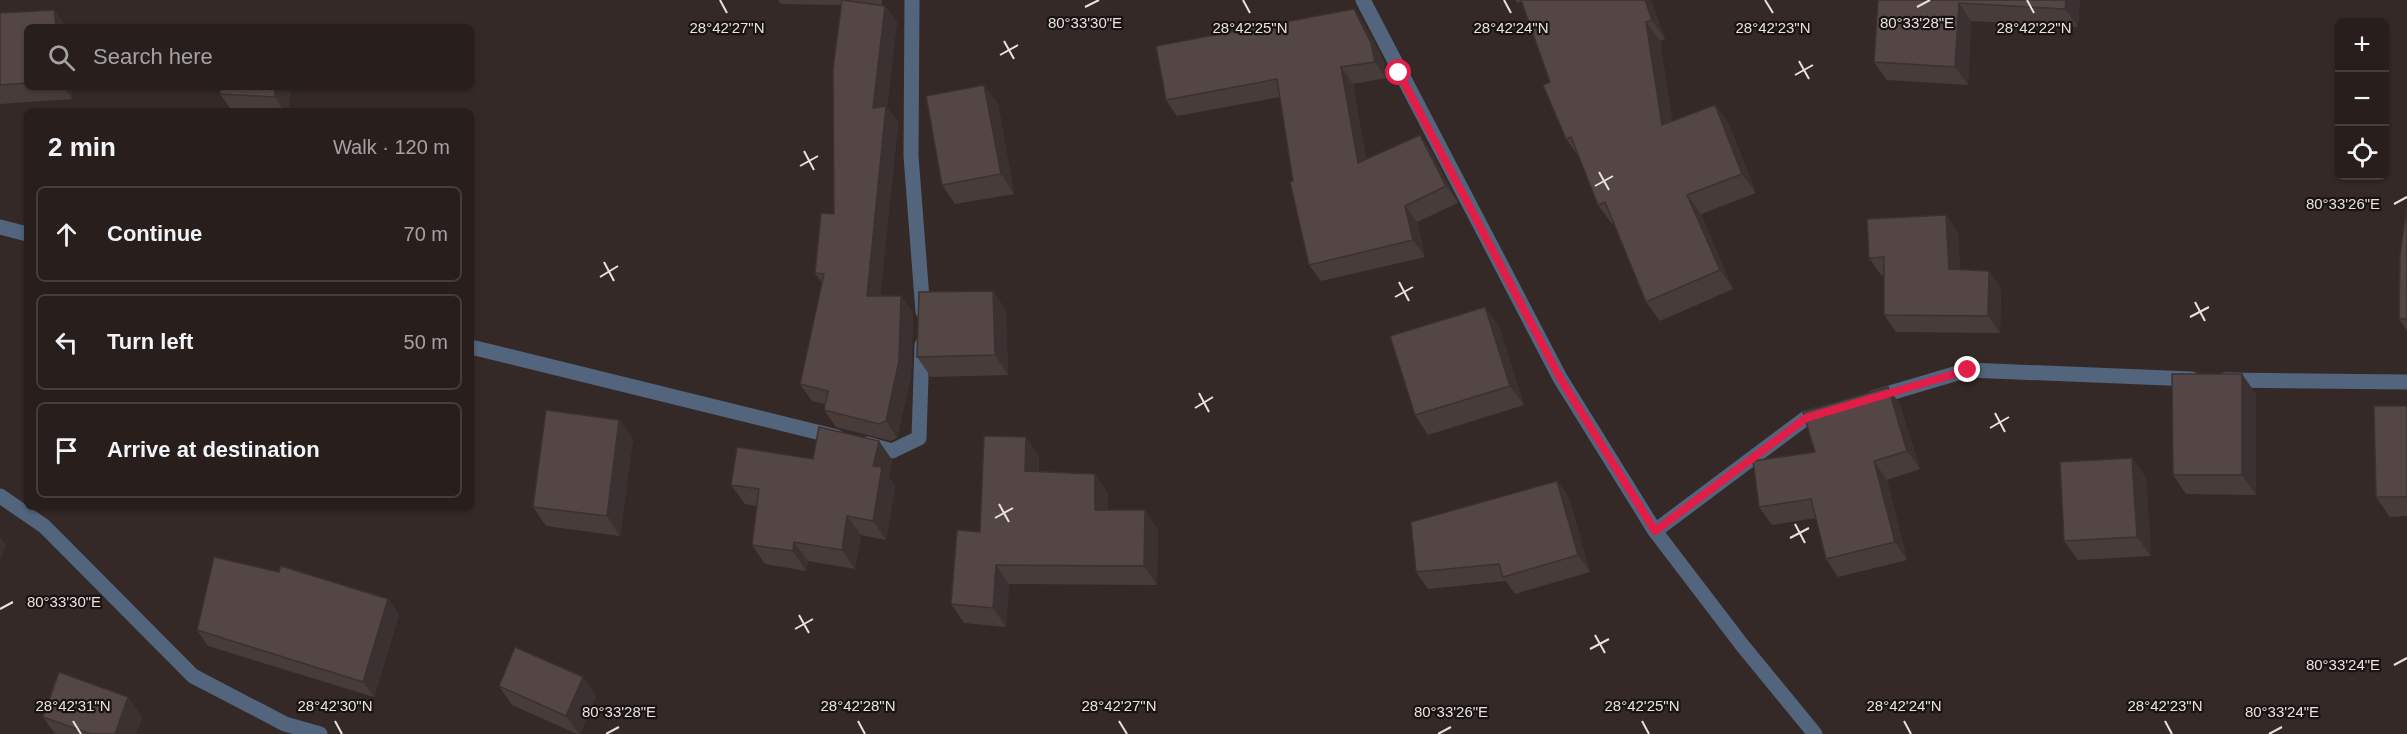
<!DOCTYPE html>
<html lang="en">
<head>
<meta charset="utf-8">
<style>
	body { margin:0; font-family:Helvetica,sans-serif; background:#342c2a; color:#f1f3f6 }
	.controls { position:absolute; right:18px; top:18px; display:grid; overflow:hidden; border-radius:9px; box-shadow:0 2px 4px #0004 }
	.controls button { width:54px; height:54px; display:grid; place-items:center; padding:0; border:0; border-bottom:2px solid #443d3b; background:#281f1d; color:#f1f3f6; font:30px sans-serif }
	.stop { position:absolute; width:18px; height:18px; margin:-14px; border:4px solid #e11d48; border-radius:50%; background:#fff }
	.stop.end { background:#e11d48; border-color:#fff; box-shadow:0 2px 6px #0008 }
	.list { margin:0; padding:0; list-style:none }
	h2 { display:flex; justify-content:space-between; align-items:center; height:78px; margin:0; padding:0 24px; font-size:26px }
	h2 small { font-size:20px; font-weight:400; color:#a5a2a4 }
	.list li { display:grid; grid-template-columns:39px 1fr auto; gap:18px; align-items:center; box-sizing:border-box; height:96px; margin:0 12px 12px; padding:0 12px; border:2px solid #443d3b; border-radius:9px }
	.list b { display:block; font-size:22px; white-space:nowrap }
	.list em { font-size:20px; font-style:normal; color:#a5a2a4 }
	.icon { flex:none; width:33px; height:33px; fill:none; stroke:currentColor; stroke-width:2; stroke-linecap:round; stroke-linejoin:round }
	.map { position:relative; flex:none; width:2407px; height:734px; overflow:hidden }
	.search { position:absolute; background:#281f1d; box-shadow:0 2px 4px #0004; left:24px; top:24px; width:450px; height:66px; display:flex; align-items:center; gap:15px; box-sizing:border-box; padding:0 21px; border-radius:9px; color:#a5a2a4; font-size:22px }
	.panel { position:absolute; background:#281f1d; box-shadow:0 2px 4px #0004; left:24px; top:108px; width:450px; height:402px; border-radius:9px }
	.map>svg:first-child { display:block }
</style>
</head>
<body>
<div class="map">
<svg width="2407" height="734" viewBox="0 0 2407 734">
	<rect width="100%" height="100%" fill="#352927"/>
	<g fill="none" stroke-linecap="round" stroke-linejoin="round">
		<g stroke="#52657d" stroke-width="15">
			<polyline points="912,0 911,156 923,312"/>
			<polyline points="1363,0 1560,378 1655,531 1742,645 1815,734"/>
			<polyline points="0,227 27,234"/>
			<polyline points="471,347 837,437"/>
			<polyline points="2225,380 2407,382"/>
			<polyline points="1873,398 1968,370 2192,379"/>
			<polyline points="867,444 892,451 919,438 922,345"/>
			<polyline points="0,496 44,526 193,676 285,724 320,734"/>
			<polyline points="1655,531 1806,418 1824,413"/>
		</g>
	</g>
	<g fill="#483c3a">
		<polygon points="778,0 882,0 882,5 885,6 897,22 887,107 898,123 880,296 901,296 913,312 911,377 897,438 891,441 836,427 824,410 825,404 812,401 800,384 822,283 815,273 834,214 841,5 781,4"/>
		<polygon points="1515,0 1651,0 1665,39 1660,41 1672,121 1715,105 1729,124 1756,193 1701,214 1733,289 1660,321 1646,302 1613,223 1612,224 1598,205 1580,158 1566,139 1550,82 1522,1 1518,3"/>
		<polygon points="1878,0 2080,0 2078,27 1971,21 1968,85 1887,80 1874,62"/>
		<polygon points="1354,9 1365,26 1383,59 1386,78 1353,84 1366,159 1420,135 1431,152 1458,203 1417,222 1425,257 1321,281 1309,265 1293,181 1280,97 1177,116 1166,100"/>
		<polygon points="54,10 66,27 27,27 27,87 71,87 72,99 0,104 0,13"/>
		<polygon points="290,87 289,111 232,111 220,94"/>
		<polygon points="998,104 1014,194 955,204 942,185"/>
		<polygon points="2407,208 2407,331 2399,319"/>
		<polygon points="1958,232 1960,269 1989,271 2001,288 2000,333 1896,332 1884,315 1884,275 1881,275 1869,258"/>
		<polygon points="1006,310 1008,375 931,377 917,357"/>
		<polygon points="1499,326 1524,405 1428,435 1415,415"/>
		<polygon points="1888,387 1900,405 1920,469 1887,480 1907,560 1838,577 1826,559 1816,518 1772,525 1759,507 1815,452"/>
		<polygon points="2256,394 2256,495 2186,494 2173,475"/>
		<polygon points="2407,406 2407,516 2390,517 2376,497"/>
		<polygon points="619,420 633,439 620,536 546,526 533,507"/>
		<polygon points="879,441 892,460 889,477 895,486 886,540 861,535 855,569 808,561 806,571 765,564 752,545 757,506 745,504 731,485 813,459"/>
		<polygon points="1039,456 1039,471 1108,492 1108,510 1158,529 1157,585 1009,584 1006,627 964,623 951,604 980,532"/>
		<polygon points="2132,458 2146,478 2151,556 2078,560 2064,541"/>
		<polygon points="1557,481 1569,498 1590,572 1515,594 1506,581 1428,589 1416,572"/>
		<polygon points="388,599 399,615 374,697 208,646 197,630"/>
		<polygon points="499,686 596,696 580,734 577,734 512,705"/>
		<polygon points="128,697 142,717 136,734 55,734 43,717"/>
	</g>
	<g fill="#3b3130">
		<polygon points="1645,0 1651,0 1665,39 1652,20"/>
		<polygon points="2066,0 2080,0 2078,27 2065,9"/>
		<polygon points="1959,3 1971,21 1968,85 1955,67"/>
		<polygon points="885,6 897,22 887,107 898,123 879,313 867,296 873,108"/>
		<polygon points="1354,9 1365,26 1383,59 1386,78 1375,62"/>
		<polygon points="54,10 66,27 56,27"/>
		<polygon points="1646,22 1660,41 1675,144 1662,125"/>
		<polygon points="1341,67 1353,84 1369,179 1358,163"/>
		<polygon points="984,85 998,104 1014,194 1001,174"/>
		<polygon points="64,87 71,87 72,99"/>
		<polygon points="275,87 290,87 289,111 284,111 275,97"/>
		<polygon points="1715,105 1729,124 1756,193 1742,174"/>
		<polygon points="1420,135 1431,152 1458,203 1446,186"/>
		<polygon points="1687,195 1701,214 1733,289 1720,270"/>
		<polygon points="1405,206 1417,222 1425,257 1413,240"/>
		<polygon points="1946,215 1958,232 1961,286 1949,269"/>
		<polygon points="1989,271 2001,288 2000,333 1988,316"/>
		<polygon points="993,291 1006,310 1008,375 995,355"/>
		<polygon points="901,296 913,312 911,377 897,438 886,421"/>
		<polygon points="1485,307 1499,326 1524,405 1510,386"/>
		<polygon points="2242,374 2256,394 2256,495 2242,475"/>
		<polygon points="1888,387 1900,405 1920,469 1907,451"/>
		<polygon points="619,420 633,439 620,536 607,516"/>
		<polygon points="1026,437 1039,456 1038,489 1025,471"/>
		<polygon points="879,441 892,460 889,477 895,486 886,540 873,521 873,466"/>
		<polygon points="2132,458 2146,478 2151,556 2137,537"/>
		<polygon points="1874,461 1887,480 1907,560 1895,542"/>
		<polygon points="1095,474 1108,492 1108,528 1095,510"/>
		<polygon points="1557,481 1569,498 1590,572 1578,555"/>
		<polygon points="1145,510 1158,529 1157,585 1144,566"/>
		<polygon points="847,516 861,535 855,569 842,550"/>
		<polygon points="0,536 6,545 0,561"/>
		<polygon points="794,542 808,561 806,571 793,551"/>
		<polygon points="996,565 1009,584 1006,627 993,608"/>
		<polygon points="388,599 399,615 374,697 363,682"/>
		<polygon points="583,677 596,696 580,734 579,734 566,716"/>
		<polygon points="128,697 142,717 136,734 115,734"/>
	</g>
	<g fill="#544644" stroke="#3b3130" stroke-width="1.5">
		<polygon points="842,0 885,6 873,108 886,106 867,296 901,296 899,361 886,421 879,424 824,410 828,391 800,384 824,274 815,273 821,213 834,214 833,69"/>
		<polygon points="1521,0 1645,0 1652,20 1646,22 1662,125 1715,105 1742,174 1687,195 1720,270 1646,302 1605,202 1598,205 1571,137 1566,139 1543,85 1550,82"/>
		<polygon points="1878,0 2066,0 2065,9 1959,3 1955,67 1874,62"/>
		<polygon points="1354,9 1371,43 1375,62 1341,67 1358,163 1420,135 1446,186 1405,206 1413,240 1309,265 1290,182 1293,181 1277,79 1166,100 1156,46"/>
		<polygon points="54,10 56,27 27,27 27,83 0,85 0,13"/>
		<polygon points="984,85 1001,174 942,185 926,96"/>
		<polygon points="220,87 275,87 275,97 220,94"/>
		<polygon points="2407,208 2407,319 2399,319 2400,254"/>
		<polygon points="1946,215 1949,269 1989,271 1988,316 1884,315 1884,257 1869,258 1867,219"/>
		<polygon points="993,291 995,355 917,357 919,292"/>
		<polygon points="1485,307 1510,386 1415,415 1390,336"/>
		<polygon points="2172,374 2242,374 2242,475 2173,475"/>
		<polygon points="1888,387 1907,451 1874,461 1895,542 1826,559 1811,499 1759,507 1753,461 1815,452 1803,412"/>
		<polygon points="2374,406 2407,406 2407,497 2376,497"/>
		<polygon points="546,410 619,420 607,516 533,507"/>
		<polygon points="819,427 879,441 873,466 882,467 873,521 847,516 842,550 794,542 793,551 752,545 759,489 731,485 737,447 813,459"/>
		<polygon points="984,436 1026,437 1025,471 1095,474 1095,510 1145,510 1144,566 996,565 993,608 951,604 957,530 980,532"/>
		<polygon points="2132,458 2137,537 2064,541 2060,462"/>
		<polygon points="1557,481 1578,555 1503,577 1499,564 1416,572 1411,522"/>
		<polygon points="214,557 279,572 281,566 388,599 363,682 197,630"/>
		<polygon points="515,647 583,677 566,716 499,686"/>
		<polygon points="59,672 128,697 115,734 91,734 43,717"/>
	</g>
	<g fill="none" stroke-linecap="round" stroke-linejoin="round">
		<polyline stroke="#e11d48" stroke-width="8" points="1399,73 1560,378 1655,531 1806,418 1968,370"/>
	</g>
	<path fill="none" stroke="#e9e1df" stroke-width="2" d="M720 0 727 13M1243 0 1250 13M1504 0 1511 13M1765 0 1773 13M2027 0 2034 13M1085 7 1099 0M1917 7 1930 0M1004 41 1014 59M1000 55 1018 45M1799 61 1809 79M1795 75 1813 65M804 151 814 170M800 166 818 156M1599 172 1609 190M1595 186 1613 176M2394 204 2407 197M604 262 614 281M600 277 618 266M1399 282 1409 301M1395 297 1413 287M2195 302 2205 321M2190 317 2209 307M1199 393 1209 412M1195 408 1213 397M1995 413 2005 432M1990 428 2009 417M999 504 1009 522M995 518 1013 508M1795 524 1805 543M1790 538 1809 528M0 609 13 602M799 615 809 633M795 629 813 619M1595 635 1605 653M1590 649 1609 639M2394 665 2407 658M73 721 81 734M335 721 342 734M858 721 865 734M1119 721 1127 734M1642 721 1649 734M1904 721 1911 734M2165 721 2172 734M606 734 619 727M1438 734 1451 727M2269 734 2282 727"/>
	<g font-size="15" text-anchor="middle" fill="#e9e1df" stroke="#191312" stroke-width="4.5" stroke-linejoin="round" paint-order="stroke">
		<text x="1085" y="28">80°33'30"E</text>
		<text x="1917" y="28">80°33'28"E</text>
		<text x="727" y="33">28°42'27"N</text>
		<text x="1250" y="33">28°42'25"N</text>
		<text x="1511" y="33">28°42'24"N</text>
		<text x="2034" y="33">28°42'22"N</text>
		<text x="1773" y="33">28°42'23"N</text>
		<text x="2343" y="209">80°33'26"E</text>
		<text x="64" y="607">80°33'30"E</text>
		<text x="2343" y="670">80°33'24"E</text>
		<text x="73" y="711">28°42'31"N</text>
		<text x="335" y="711">28°42'30"N</text>
		<text x="858" y="711">28°42'28"N</text>
		<text x="1119" y="711">28°42'27"N</text>
		<text x="1642" y="711">28°42'25"N</text>
		<text x="1904" y="711">28°42'24"N</text>
		<text x="2165" y="711">28°42'23"N</text>
		<text x="619" y="717">80°33'28"E</text>
		<text x="1451" y="717">80°33'26"E</text>
		<text x="2282" y="717">80°33'24"E</text>
	</g>
</svg>
<div class="controls">
<button>+</button>
<button>−</button>
<button><svg class="icon" aria-label="locate" viewBox="0 0 24 24"><circle cx="12" cy="12" r="6"/><path d="M12 2v4M12 18v4M2 12h4M18 12h4"/></svg></button>
</div>
<div class="stop" style="left:1399px;top:73px"></div>
<div class="stop end" style="left:1968px;top:370px"></div>
<div class="search"><svg class="icon" aria-label="search" viewBox="0 0 24 24"><circle cx="10" cy="10" r="6"/><path d="M15 15l6 6"/></svg>Search here</div>
<section class="panel">
<h2>2 min<small>Walk · 120 m</small></h2>
<ul class="list">
<li><svg class="icon" aria-label="ahead" viewBox="0 0 24 24"><path d="M12 20V5M6 11l6-6 6 6"/></svg><div><b>Continue</b></div><em>70 m</em></li>
<li><svg class="icon" aria-label="left" viewBox="0 0 24 24"><path d="M17 20v-9H6M10 6l-5 5 5 5"/></svg><div><b>Turn left</b></div><em>50 m</em></li>
<li><svg class="icon" aria-label="arrive" viewBox="0 0 24 24"><path d="M6 21V4h12l-3 4 3 4H6"/></svg><div><b>Arrive at destination</b></div></li>
</ul>
</section>
</div>
</body>
</html>
